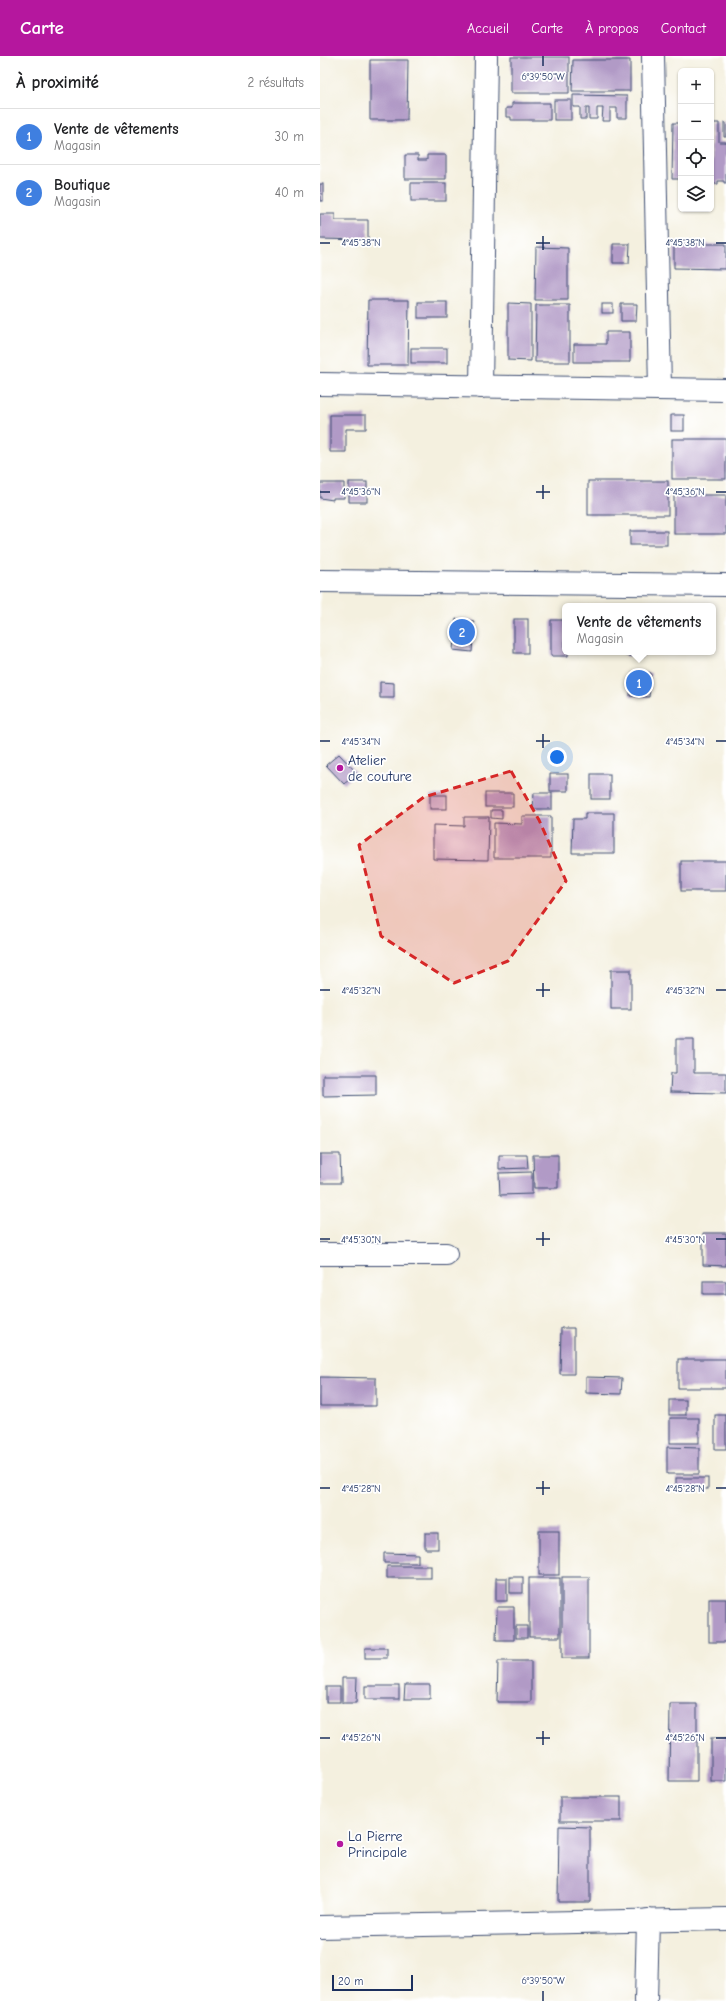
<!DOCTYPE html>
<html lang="fr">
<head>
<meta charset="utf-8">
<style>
	body { margin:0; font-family:"Comic Neue",sans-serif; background:#f6f6f6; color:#202124 }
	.controls { position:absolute; right:12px; top:12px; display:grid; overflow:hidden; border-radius:6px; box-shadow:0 1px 3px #0004 }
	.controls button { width:36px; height:36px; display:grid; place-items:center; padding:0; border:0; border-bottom:1px solid #e0e0e0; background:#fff; color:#202124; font:20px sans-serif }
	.scale { position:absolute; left:12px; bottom:10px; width:81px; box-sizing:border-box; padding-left:4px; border:2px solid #1b2f5e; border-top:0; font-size:11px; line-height:14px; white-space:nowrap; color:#1b2f5e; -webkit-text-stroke:3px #fff; paint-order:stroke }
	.you { position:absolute; left:237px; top:701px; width:14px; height:14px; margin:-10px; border:3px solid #fff; border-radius:50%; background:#1a73e8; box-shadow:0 0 0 6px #1a73e833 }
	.badge { display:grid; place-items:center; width:26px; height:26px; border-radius:50%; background:#b5179e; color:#fff; font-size:13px; font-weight:700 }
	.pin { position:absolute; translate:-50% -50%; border:2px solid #fff; box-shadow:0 1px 4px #0006 }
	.popup { position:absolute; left:242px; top:547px; width:154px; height:52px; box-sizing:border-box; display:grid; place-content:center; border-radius:6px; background:#fff; filter:drop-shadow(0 1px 3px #0005); font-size:13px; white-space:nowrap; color:#757577 }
	.popup b { font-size:15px; color:#202124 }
	.popup::after { content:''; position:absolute; left:50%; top:100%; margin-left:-8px; border:8px solid transparent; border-top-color:#fff }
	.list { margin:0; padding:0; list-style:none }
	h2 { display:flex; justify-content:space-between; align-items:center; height:52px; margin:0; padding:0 16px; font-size:17px }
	h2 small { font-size:13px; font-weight:400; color:#757577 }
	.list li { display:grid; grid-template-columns:26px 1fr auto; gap:12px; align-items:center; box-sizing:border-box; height:56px; padding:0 16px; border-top:1px solid #e0e0e0 }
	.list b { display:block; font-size:15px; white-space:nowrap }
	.list p { margin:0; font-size:13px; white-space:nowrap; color:#757577 }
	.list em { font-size:13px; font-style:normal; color:#757577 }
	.icon { flex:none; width:22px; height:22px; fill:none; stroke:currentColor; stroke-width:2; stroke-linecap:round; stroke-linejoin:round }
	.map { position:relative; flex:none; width:406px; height:1945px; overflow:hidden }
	header { display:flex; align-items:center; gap:24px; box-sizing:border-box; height:56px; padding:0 20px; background:#b5179e; color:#fff }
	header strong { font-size:19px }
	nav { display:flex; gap:22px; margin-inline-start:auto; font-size:14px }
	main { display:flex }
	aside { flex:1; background:#fff }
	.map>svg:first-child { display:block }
</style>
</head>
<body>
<header>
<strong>Carte</strong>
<nav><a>Accueil</a><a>Carte</a><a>À propos</a><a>Contact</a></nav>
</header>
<main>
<aside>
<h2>À proximité<small>2 résultats</small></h2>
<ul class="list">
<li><span class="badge" style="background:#3f7fe0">1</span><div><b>Vente de vêtements</b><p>Magasin</p></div><em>30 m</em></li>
<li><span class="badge" style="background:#3f7fe0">2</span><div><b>Boutique</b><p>Magasin</p></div><em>40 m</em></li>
</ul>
</aside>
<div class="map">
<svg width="406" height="1945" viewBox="0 0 406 1945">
	<rect width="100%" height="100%" fill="#fff"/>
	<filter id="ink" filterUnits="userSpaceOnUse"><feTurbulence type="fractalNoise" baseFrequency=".025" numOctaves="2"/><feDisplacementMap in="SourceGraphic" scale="8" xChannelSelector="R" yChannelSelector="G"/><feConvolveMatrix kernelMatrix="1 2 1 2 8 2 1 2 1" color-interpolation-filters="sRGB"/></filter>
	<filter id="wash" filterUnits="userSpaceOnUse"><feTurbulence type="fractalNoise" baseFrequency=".012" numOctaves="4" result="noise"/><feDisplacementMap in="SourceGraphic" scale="16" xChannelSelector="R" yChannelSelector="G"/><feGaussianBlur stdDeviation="0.9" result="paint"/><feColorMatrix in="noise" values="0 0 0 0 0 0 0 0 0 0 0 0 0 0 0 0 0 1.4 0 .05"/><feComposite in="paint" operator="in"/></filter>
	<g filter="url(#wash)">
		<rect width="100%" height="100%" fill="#f4f0df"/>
		<g id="blocks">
			<g fill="#b19ac6">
				<rect x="191" y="1" width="58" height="36"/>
				<polygon points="50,4 88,4 87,64 50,64"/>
				<polygon points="253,4 310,4 310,35 252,35"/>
				<polygon points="253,39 307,40 307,62 297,62 297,52 290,52 290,65 282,65 283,52 277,52 277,63 269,63 269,52 266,52 266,63 260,63 260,51 253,51"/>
				<rect x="234" y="44" width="17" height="20"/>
				<polygon points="192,47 230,47 230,64 191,64 191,61 186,61 186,52 192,52"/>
				<polygon points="404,66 406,67 406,81 404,81"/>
				<polygon points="353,67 361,67 361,123 352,123"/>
				<polygon points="391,67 399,67 399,86 406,86 406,127 404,127 404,125 398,125 398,128 391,128"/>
				<polygon points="85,99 98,99 98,104 107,104 107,99 126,99 126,123 85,123"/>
				<rect x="91" y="127" width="35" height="18"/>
				<rect x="0" y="128" width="3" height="17"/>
				<polygon points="0,158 15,158 15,164 48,164 48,184 0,183"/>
				<polygon points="293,188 310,188 309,207 293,207"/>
				<polygon points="354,188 406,188 406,213 354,212"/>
				<polygon points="216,191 248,192 248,244 215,244"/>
				<polygon points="48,244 89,244 88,309 47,309"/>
				<rect x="98" y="246" width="29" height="16"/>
				<polygon points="188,247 211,248 211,305 188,304"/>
				<rect x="282" y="248" width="11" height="9"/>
				<polygon points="301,248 317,248 316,265 301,265"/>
				<polygon points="216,249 250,249 250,306 215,306"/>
				<polygon points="286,276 310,276 310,306 254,306 254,288 286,288"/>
				<rect x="91" y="292" width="36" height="15"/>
				<polygon points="10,359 46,359 46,373 26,373 26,396 10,396"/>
				<rect x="351" y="359" width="13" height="16"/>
				<rect x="352" y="383" width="54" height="40"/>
				<rect x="268" y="425" width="80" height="34"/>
				<rect x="29" y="426" width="18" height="20"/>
				<polygon points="0,427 24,427 24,442 13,442 13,444 0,442"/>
				<rect x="354" y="439" width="52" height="39"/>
				<rect x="310" y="475" width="37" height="14"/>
				<polygon points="136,563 154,565 152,596 133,594"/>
				<rect x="194" y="563" width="14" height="34"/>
				<polygon points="231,564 245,564 245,596 248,596 248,600 231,600"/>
				<rect x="306" y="596" width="18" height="4"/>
				<polygon points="312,616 331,617 329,641 310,640"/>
				<polygon points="60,626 74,627 74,642 60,642"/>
				<polygon points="19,698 37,717 24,728 6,709"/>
				<rect x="230" y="718" width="18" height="17"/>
				<rect x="271" y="718" width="19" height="25"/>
				<rect x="165" y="737" width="28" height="14"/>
				<polygon points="214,737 232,737 232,753 213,753"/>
				<rect x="110" y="739" width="17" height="14"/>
				<polygon points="171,754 182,754 182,763 171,762"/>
				<polygon points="265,757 294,757 294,797 252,797 253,763 265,763"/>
				<polygon points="202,760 231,760 231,802 174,802 174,767 202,768"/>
				<polygon points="144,761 169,761 168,804 113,803 113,769 144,770"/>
				<rect x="361" y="805" width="45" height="30"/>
				<rect x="291" y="914" width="20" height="39"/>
				<polygon points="356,983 374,983 374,1017 406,1017 406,1037 350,1036 351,1017 356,1017"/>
				<polygon points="3,1019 56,1019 56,1039 3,1040"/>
				<polygon points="0,1098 20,1098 21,1127 0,1127"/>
				<polygon points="179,1099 207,1099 208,1112 179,1113"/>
				<polygon points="213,1099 238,1099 238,1132 214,1132"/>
				<polygon points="212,1116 212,1138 180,1139 179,1117"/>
				<polygon points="383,1177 406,1177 406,1210 383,1209"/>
				<rect x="383" y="1225" width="23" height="13"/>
				<polygon points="241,1272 254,1272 254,1318 240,1318"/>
				<rect x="358" y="1303" width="48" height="29"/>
				<polygon points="0,1321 56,1322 56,1350 0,1350"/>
				<polygon points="266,1321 302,1322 301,1338 266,1337"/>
				<rect x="349" y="1344" width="17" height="15"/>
				<rect x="395" y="1359" width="11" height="34"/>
				<rect x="350" y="1362" width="29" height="25"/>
				<polygon points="347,1391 379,1392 379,1418 347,1418"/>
				<rect x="356" y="1422" width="32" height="11"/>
				<rect x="219" y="1475" width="20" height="44"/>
				<rect x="105" y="1477" width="13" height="16"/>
				<polygon points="64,1497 98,1498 98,1507 64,1507"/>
				<rect x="67" y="1510" width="44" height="12"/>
				<rect x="190" y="1521" width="13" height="16"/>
				<rect x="242" y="1521" width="27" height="81"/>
				<rect x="176" y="1522" width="11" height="23"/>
				<rect x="209" y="1522" width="31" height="59"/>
				<rect x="389" y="1543" width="17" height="43"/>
				<polygon points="177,1551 194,1551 194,1584 176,1584"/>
				<rect x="196" y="1570" width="11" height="12"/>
				<rect x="45" y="1592" width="22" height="10"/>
				<polygon points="178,1605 211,1605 211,1646 177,1646"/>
				<polygon points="22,1622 37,1622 36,1647 22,1647"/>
				<polygon points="85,1629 110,1629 110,1643 84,1643"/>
				<rect x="45" y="1630" width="34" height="13"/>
				<rect x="6" y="1631" width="14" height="15"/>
				<polygon points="350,1648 377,1648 377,1725 349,1725"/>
				<rect x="391" y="1682" width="15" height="43"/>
				<rect x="240" y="1741" width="61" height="24"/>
				<polygon points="239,1770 270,1771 270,1846 238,1846"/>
			</g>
		</g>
	</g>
	<g filter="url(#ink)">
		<use href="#blocks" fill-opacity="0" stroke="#3c4c71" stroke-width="1"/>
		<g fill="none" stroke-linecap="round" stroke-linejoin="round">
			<defs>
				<g id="minor">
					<polyline points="333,0 340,333"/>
					<polyline points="0,328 406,334"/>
					<polyline points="161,331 166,0"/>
					<polyline points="0,525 406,529"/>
					<polyline points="0,1198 126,1198"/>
					<polyline points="0,1871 406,1863"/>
					<polyline points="326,1945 328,1864"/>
				</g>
			</defs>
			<use href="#minor" stroke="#3c4c71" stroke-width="24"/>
			<use href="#minor" stroke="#fff" stroke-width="22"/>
		</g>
	</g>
	<path fill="#d62828" fill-opacity="0.2" stroke="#d62828" stroke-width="3" stroke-dasharray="8 5" stroke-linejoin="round" d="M191 715 219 764 246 825 188 905 134 927 61 880 39 789 104 741Z"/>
	<path fill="none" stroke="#1b2f5e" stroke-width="1.5" d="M223 0V10M223 180V194M0 187H10M216 187H230M396 187H406M223 429V443M0 436H10M216 436H230M396 436H406M223 678V692M0 685H10M216 685H230M396 685H406M223 927V941M0 934H10M216 934H230M396 934H406M223 1176V1190M0 1183H10M216 1183H230M396 1183H406M223 1425V1439M0 1432H10M216 1432H230M396 1432H406M223 1675V1689M0 1682H10M216 1682H230M396 1682H406M223 1935V1945"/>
	<g fill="#b5179e" stroke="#fff" stroke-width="1.5">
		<circle cx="20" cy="712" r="4"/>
		<circle cx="20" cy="1788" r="4"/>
	</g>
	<g text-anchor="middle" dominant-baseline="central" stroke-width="3.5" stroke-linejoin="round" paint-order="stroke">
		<g font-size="14" fill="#1b2f5e" stroke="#fff" text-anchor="start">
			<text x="28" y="704">Atelier<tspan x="28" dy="16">de couture</tspan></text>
			<text x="28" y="1780">La Pierre<tspan x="28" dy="16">Principale</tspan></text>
		</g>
	</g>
	<g font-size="10" text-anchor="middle" fill="#1b2f5e" stroke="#fff" stroke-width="3.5" stroke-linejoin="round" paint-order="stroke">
		<text x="223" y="24">6°39'50"W</text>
		<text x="41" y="190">4°45'38"N</text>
		<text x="365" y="190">4°45'38"N</text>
		<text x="41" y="439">4°45'36"N</text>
		<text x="365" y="439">4°45'36"N</text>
		<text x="41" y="689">4°45'34"N</text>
		<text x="365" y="689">4°45'34"N</text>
		<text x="41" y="938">4°45'32"N</text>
		<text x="365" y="938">4°45'32"N</text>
		<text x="41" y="1187">4°45'30"N</text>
		<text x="365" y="1187">4°45'30"N</text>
		<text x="41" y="1436">4°45'28"N</text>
		<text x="365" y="1436">4°45'28"N</text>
		<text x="41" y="1685">4°45'26"N</text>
		<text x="365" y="1685">4°45'26"N</text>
		<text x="223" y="1928">6°39'50"W</text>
	</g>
</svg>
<div class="controls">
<button>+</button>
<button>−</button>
<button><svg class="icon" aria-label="locate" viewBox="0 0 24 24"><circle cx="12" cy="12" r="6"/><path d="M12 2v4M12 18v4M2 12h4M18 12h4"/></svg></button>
<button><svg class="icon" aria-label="layers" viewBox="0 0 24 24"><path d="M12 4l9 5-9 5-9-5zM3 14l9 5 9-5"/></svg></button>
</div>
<div class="scale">20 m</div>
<div class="you"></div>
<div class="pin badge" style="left:319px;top:627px;background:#3f7fe0">1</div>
<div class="popup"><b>Vente de vêtements</b>Magasin</div>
<div class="pin badge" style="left:142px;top:576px;background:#3f7fe0">2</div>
</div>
</main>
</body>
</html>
